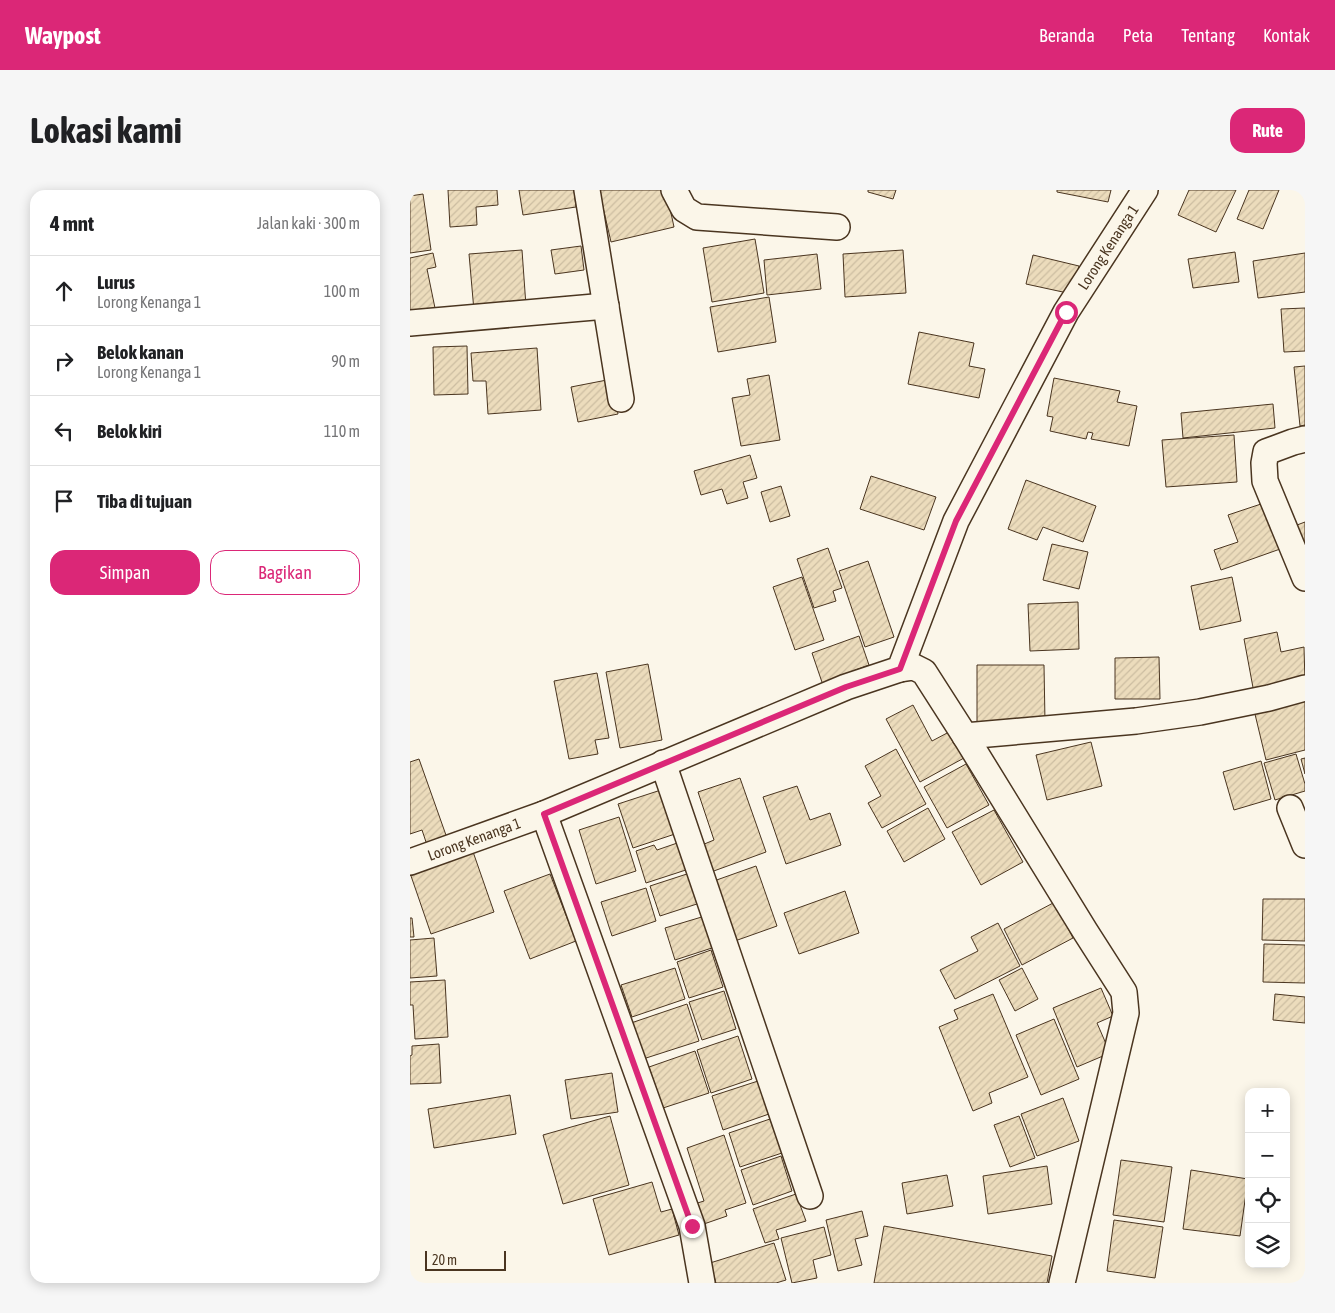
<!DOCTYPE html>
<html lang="id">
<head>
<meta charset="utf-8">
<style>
	body { margin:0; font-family:"Asap Condensed",sans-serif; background:#f6f6f6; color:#202124 }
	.controls { position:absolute; right:15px; bottom:15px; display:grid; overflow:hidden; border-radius:10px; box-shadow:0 2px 12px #0003 }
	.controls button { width:45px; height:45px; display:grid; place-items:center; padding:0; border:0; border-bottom:1px solid #e0e0e0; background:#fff; color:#202124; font:25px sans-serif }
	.scale { position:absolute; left:15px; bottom:12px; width:81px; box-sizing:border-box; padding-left:5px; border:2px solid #4a3520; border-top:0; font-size:14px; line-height:18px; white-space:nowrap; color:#4a3520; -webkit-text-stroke:4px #fbf6e9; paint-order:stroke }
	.stop { position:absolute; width:15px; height:15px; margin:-11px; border:4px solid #db2777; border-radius:50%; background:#fff }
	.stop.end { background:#db2777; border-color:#fff; box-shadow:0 1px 5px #0008 }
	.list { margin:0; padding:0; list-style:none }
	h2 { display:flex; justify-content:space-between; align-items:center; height:65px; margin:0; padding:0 20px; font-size:21px }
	h2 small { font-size:16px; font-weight:400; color:#757577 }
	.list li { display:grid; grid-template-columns:32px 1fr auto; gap:15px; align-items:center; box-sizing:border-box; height:70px; padding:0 20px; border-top:1px solid #e0e0e0 }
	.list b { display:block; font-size:19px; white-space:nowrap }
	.list p { margin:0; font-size:16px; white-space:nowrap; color:#757577 }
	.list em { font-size:16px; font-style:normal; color:#757577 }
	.actions { display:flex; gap:10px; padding:15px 20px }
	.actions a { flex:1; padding:11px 0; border:1px solid #db2777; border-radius:15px; text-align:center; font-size:18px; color:#db2777 }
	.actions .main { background:#db2777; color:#fff }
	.icon { flex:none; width:28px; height:28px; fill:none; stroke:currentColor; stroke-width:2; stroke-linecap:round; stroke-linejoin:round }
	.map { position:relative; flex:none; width:895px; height:1093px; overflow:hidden; border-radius:15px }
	header { display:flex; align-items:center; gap:30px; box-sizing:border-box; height:70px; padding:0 25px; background:#db2777; color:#fff }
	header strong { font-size:24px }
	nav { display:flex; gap:28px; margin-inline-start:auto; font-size:18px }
	.intro { display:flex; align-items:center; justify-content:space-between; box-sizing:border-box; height:120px; padding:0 30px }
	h1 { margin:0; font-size:35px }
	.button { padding:12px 22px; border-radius:15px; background:#db2777; color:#fff; font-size:18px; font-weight:700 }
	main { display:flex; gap:30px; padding:0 30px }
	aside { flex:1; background:#fff; border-radius:15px; box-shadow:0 2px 12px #0003 }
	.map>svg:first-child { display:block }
</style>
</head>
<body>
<header>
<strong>Waypost</strong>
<nav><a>Beranda</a><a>Peta</a><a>Tentang</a><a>Kontak</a></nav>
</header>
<div class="intro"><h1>Lokasi kami</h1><a class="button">Rute</a></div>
<main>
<aside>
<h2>4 mnt<small>Jalan kaki · 300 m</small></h2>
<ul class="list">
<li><svg class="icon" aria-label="ahead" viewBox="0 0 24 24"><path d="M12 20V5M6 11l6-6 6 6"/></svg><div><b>Lurus</b><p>Lorong Kenanga 1</p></div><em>100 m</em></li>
<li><svg class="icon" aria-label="right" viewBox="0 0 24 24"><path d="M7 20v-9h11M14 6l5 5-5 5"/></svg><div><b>Belok kanan</b><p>Lorong Kenanga 1</p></div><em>90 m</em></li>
<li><svg class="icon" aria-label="left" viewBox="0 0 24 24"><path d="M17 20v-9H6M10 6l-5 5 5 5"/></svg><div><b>Belok kiri</b></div><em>110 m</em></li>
<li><svg class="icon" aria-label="arrive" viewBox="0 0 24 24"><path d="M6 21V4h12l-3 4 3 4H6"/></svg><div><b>Tiba di tujuan</b></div></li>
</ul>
<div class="actions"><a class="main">Simpan</a><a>Bagikan</a></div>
</aside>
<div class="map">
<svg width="895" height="1093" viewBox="0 0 895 1093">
	<defs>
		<pattern id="building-hatch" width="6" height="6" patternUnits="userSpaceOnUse" patternTransform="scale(1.25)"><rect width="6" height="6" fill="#ecdcbc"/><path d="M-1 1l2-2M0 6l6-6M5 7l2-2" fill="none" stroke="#ccbda1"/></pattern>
	</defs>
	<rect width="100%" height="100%" fill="#fbf6e9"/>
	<g fill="url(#building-hatch)" stroke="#4a3520">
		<polygon points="38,0 87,0 88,15 66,17 67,35 40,37"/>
		<polygon points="109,0 164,0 166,17 113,25"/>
		<polygon points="189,0 256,0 264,37 201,52"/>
		<polygon points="458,0 486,0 483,9 458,2"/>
		<polygon points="647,0 701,0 698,12 647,2"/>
		<polygon points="779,0 826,0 806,42 768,25"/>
		<polygon points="839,0 869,0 853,39 827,29"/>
		<polygon points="13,4 21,60 0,63 0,6"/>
		<polygon points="345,49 354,103 302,112 293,58"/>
		<polygon points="171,56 174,80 145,84 141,60"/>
		<polygon points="112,60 116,116 64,121 59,64"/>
		<polygon points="493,60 496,103 435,107 433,64"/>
		<polygon points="825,62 829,92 783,98 778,69"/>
		<polygon points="23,63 26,77 17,79 26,123 0,125 0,68"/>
		<polygon points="895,63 895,102 848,108 843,71"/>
		<polygon points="407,64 411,99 357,105 354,70"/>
		<polygon points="623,65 669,76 662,104 616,94"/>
		<polygon points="359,107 366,152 308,162 300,117"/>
		<polygon points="895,118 895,161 874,162 871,119"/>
		<polygon points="509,142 564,153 559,176 575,179 569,208 498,194"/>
		<polygon points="57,156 58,204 24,205 23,157"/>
		<polygon points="127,158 131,220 78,224 76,191 63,191 61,163"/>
		<polygon points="895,176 895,235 890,236 884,177"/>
		<polygon points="359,185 370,250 331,256 322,208 340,205 337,189"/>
		<polygon points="644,188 710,201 707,212 727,216 719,256 681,249 683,243 678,242 676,249 640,241 643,227 637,226"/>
		<polygon points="202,189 208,224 168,232 161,197"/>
		<polygon points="863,214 865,238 773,248 771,223"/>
		<polygon points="824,245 827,292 756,297 752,250"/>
		<polygon points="340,265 347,288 333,292 338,308 317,314 312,299 291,305 284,281"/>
		<polygon points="461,286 526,307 514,340 450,319"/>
		<polygon points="616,290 686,316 673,352 633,337 627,350 598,339"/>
		<polygon points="371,296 380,326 360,332 351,302"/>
		<polygon points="857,312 873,358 811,380 804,360 828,352 818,325"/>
		<polygon points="895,332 895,357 887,335"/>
		<polygon points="642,354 678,362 669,399 633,390"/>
		<polygon points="418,358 432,398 423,401 426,411 404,418 387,369"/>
		<polygon points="458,371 484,447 455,457 429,381"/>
		<polygon points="392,387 414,450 385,460 363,397"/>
		<polygon points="822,387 831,431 790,440 781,396"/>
		<polygon points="668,412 669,459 620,461 618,414"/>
		<polygon points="867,442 871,462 894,457 895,493 844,503 834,449"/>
		<polygon points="449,446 459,475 443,481 446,490 415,501 402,463"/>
		<polygon points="749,467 750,509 705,509 705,468"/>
		<polygon points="238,474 252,550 210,558 196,482"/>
		<polygon points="567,475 634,475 635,532 567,533"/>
		<polygon points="187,483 199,548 185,550 188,564 159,569 144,491"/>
		<polygon points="895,508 895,560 856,570 844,520"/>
		<polygon points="503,515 522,551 539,542 554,568 510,592 476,529"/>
		<polygon points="681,552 692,596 637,610 626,565"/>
		<polygon points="486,559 516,614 472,638 458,613 471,606 455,576"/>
		<polygon points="886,564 895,594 895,601 865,610 854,573"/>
		<polygon points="895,568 895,584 891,569"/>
		<polygon points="9,569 37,648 17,655 12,640 0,644 0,572"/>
		<polygon points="851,571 861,609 824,620 813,582"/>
		<polygon points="556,574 579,615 537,638 514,597"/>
		<polygon points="330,588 356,662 301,682 292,655 304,650 288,602"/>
		<polygon points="387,596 400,630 420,623 431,655 376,674 353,607"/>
		<polygon points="257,598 271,642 223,658 208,614"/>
		<polygon points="518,618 535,649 494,672 477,641"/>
		<polygon points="584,620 613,672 571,695 542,642"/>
		<polygon points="209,627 226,681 186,694 169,640"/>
		<polygon points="276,650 285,677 236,693 226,661 244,655 247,660"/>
		<polygon points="61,656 84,722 21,744 0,683"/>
		<polygon points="346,676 367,736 322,752 301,692"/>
		<polygon points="283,682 293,712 250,726 240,696"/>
		<polygon points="140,684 166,751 120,769 94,701"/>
		<polygon points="236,698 246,731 202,746 191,712"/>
		<polygon points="435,701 449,743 389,764 374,723"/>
		<polygon points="853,709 895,709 895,751 852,750"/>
		<polygon points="645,712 663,748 612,775 594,739"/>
		<polygon points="295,726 305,757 265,770 255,738"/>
		<polygon points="0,728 2,728 4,747 0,747"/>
		<polygon points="588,733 610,776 545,809 530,780 568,761 561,747"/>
		<polygon points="24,748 27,786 0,788 0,750"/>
		<polygon points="854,754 895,755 895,793 853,792"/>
		<polygon points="301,760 313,797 279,808 267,772"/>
		<polygon points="265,778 275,809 222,827 211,795"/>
		<polygon points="612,778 628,809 605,821 589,790"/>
		<polygon points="35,790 38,847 5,849 3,815 0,815 0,792"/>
		<polygon points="691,798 703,826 687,833 700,863 667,877 643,818"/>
		<polygon points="314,801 326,839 292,850 279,812"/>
		<polygon points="583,804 618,887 579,903 582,913 563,921 529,837 548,829 544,820"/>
		<polygon points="865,804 895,807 895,833 863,830"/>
		<polygon points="277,814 289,851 233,869 221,833"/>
		<polygon points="644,829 669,889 631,905 606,845"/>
		<polygon points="328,846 342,889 301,903 287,860"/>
		<polygon points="29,854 31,893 0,894 0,866 2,865 2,856"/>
		<polygon points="285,861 299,903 253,918 239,877"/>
		<polygon points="202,883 208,922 161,929 155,890"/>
		<polygon points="348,891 359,924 313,940 302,906"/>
		<polygon points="100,905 106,944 24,958 18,919"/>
		<polygon points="653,908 669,951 627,966 611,924"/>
		<polygon points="200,926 219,995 153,1014 133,945"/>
		<polygon points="609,926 625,968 600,977 584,935"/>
		<polygon points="360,929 372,963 330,977 319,943"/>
		<polygon points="314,945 336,1013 315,1020 317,1026 288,1036 281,1015 294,1011 277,958"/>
		<polygon points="371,966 382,1001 343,1015 331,980"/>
		<polygon points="711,970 762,977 754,1032 703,1025"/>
		<polygon points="637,976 642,1014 578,1024 573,986"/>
		<polygon points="781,980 838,989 830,1046 773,1039"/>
		<polygon points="537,985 543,1016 497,1024 492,993"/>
		<polygon points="242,992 251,1022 262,1019 269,1045 199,1065 183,1009"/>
		<polygon points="386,1004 396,1031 366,1040 369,1049 355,1053 343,1019"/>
		<polygon points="452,1021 458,1046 445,1049 452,1075 428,1081 416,1030"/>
		<polygon points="704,1030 753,1037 745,1088 697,1081"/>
		<polygon points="474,1036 642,1066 637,1093 464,1093"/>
		<polygon points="414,1037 421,1065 403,1070 407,1088 382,1093 371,1048"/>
		<polygon points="364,1053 376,1090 366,1093 306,1093 300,1073"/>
	</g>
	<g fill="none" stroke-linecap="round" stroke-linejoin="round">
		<defs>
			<g id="street">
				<polyline points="177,0 211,209"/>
				<polyline points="264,0 274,19 287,27 427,37"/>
				<polyline points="0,133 196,116"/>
				<polyline points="895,249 883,252 856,262 854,273 855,291 895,388"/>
				<polyline points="490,479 504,477 514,482 555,546 675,741 714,802 716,823 652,1093"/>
				<polyline points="555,546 726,531 790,522 859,508 895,498"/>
				<polyline points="253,573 400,1006"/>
				<polyline points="880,618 895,655"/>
				<polyline points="134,624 282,1036 292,1093"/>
				<polyline points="0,672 134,624 436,497 490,479 546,331 656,122 735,0"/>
			</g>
		</defs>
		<use href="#street" stroke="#4a3520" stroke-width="28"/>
		<use href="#street" stroke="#fbf6e9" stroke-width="25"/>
	</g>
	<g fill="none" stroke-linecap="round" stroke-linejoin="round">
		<polyline stroke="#db2777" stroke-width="6" points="282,1036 134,624 436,497 490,479 546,331 656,122"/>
	</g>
	<g text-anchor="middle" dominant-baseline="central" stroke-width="4" stroke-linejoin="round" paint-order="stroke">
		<g font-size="15" fill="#4a3520" stroke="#fbf6e9">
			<text transform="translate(698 57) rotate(-57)">Lorong Kenanga 1</text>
			<text transform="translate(64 649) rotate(-20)">Lorong Kenanga 1</text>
		</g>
	</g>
</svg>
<div class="controls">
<button>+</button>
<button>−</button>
<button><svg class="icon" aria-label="locate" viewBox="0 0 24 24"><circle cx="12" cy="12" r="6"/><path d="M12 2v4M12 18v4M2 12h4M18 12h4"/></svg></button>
<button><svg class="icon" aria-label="layers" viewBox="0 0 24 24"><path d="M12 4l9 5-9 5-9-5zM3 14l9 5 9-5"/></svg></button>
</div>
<div class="scale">20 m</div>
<div class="stop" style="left:656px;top:122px"></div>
<div class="stop end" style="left:282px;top:1036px"></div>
</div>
</main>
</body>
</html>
